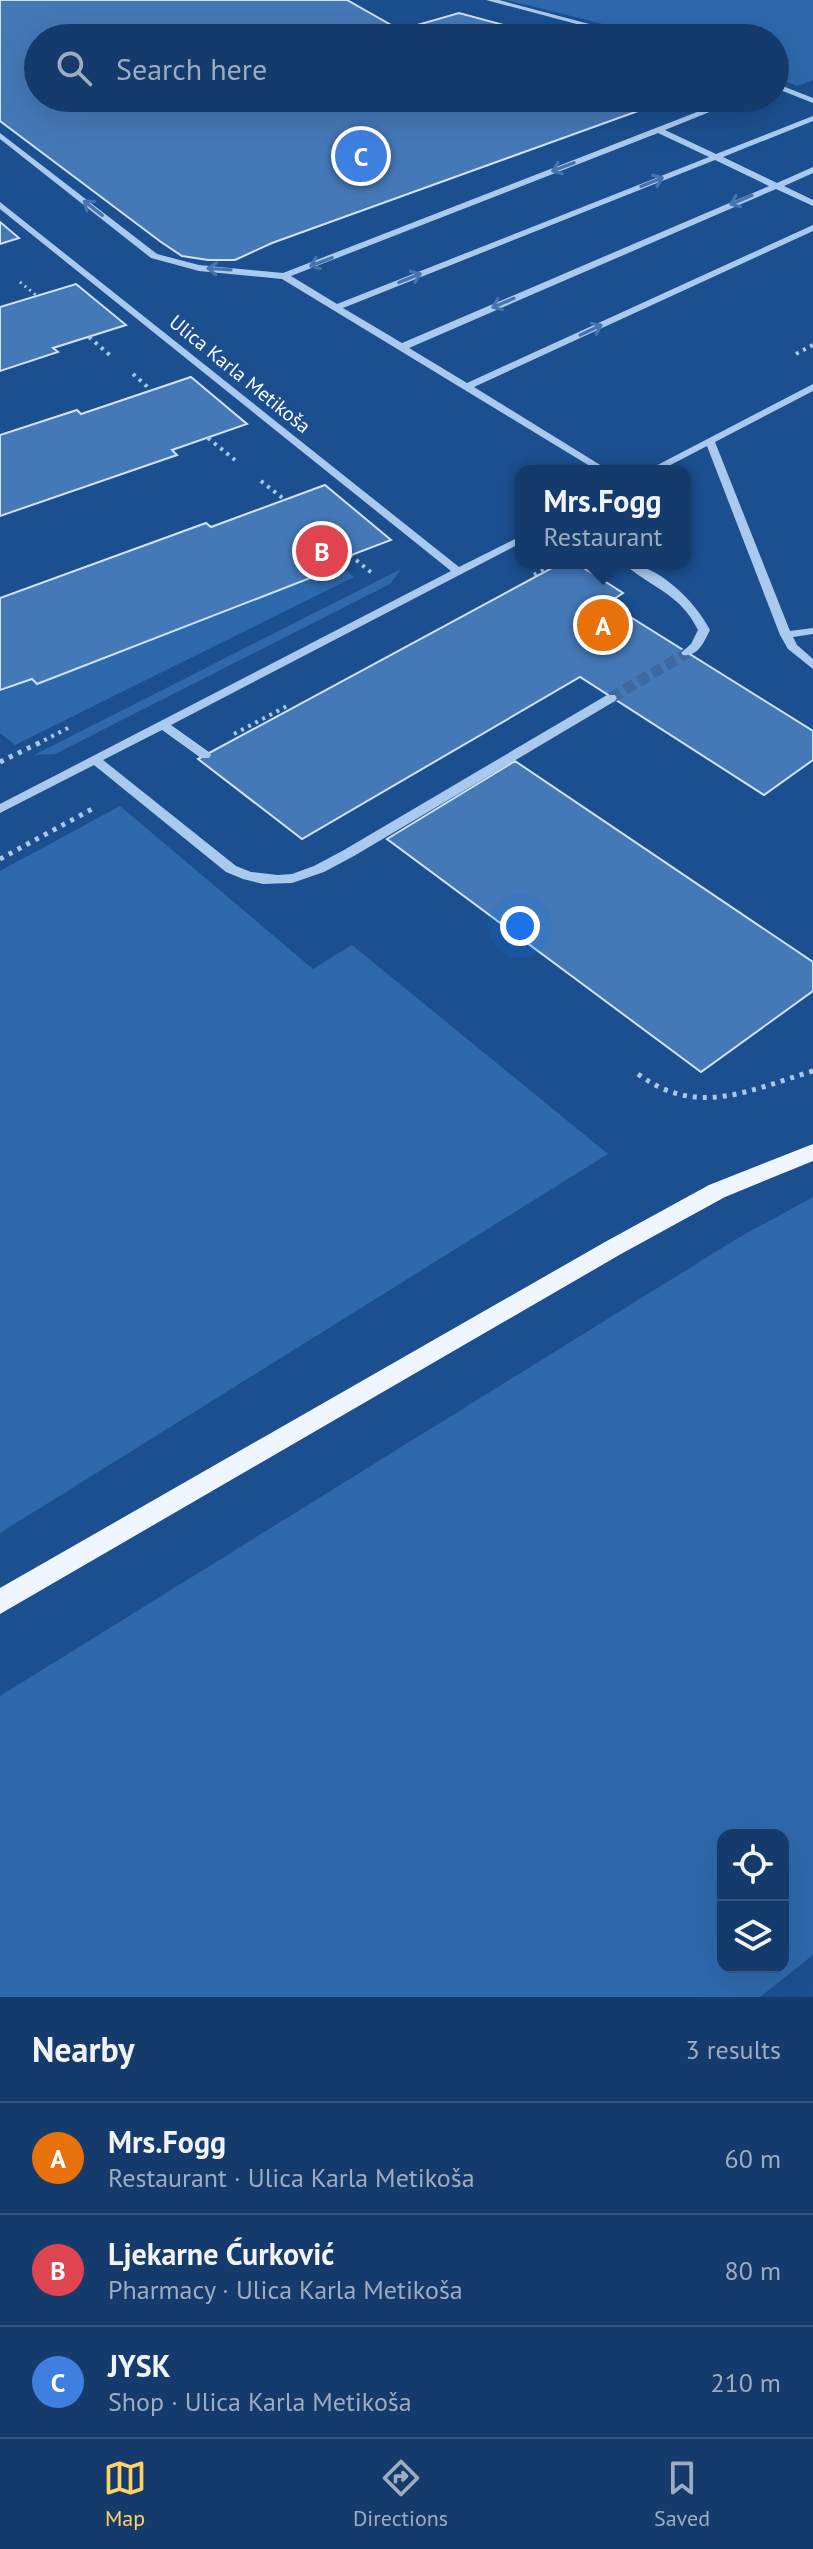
<!DOCTYPE html>
<html lang="en">
<head>
<meta charset="utf-8">
<style>
	body { margin:0; font-family:"PT Sans",sans-serif; background:#1d4271; color:#f1f3f6 }
	.controls { position:absolute; right:24px; bottom:24px; display:grid; overflow:hidden; border-radius:16px; box-shadow:0 8px 32px #0002 }
	.controls button { width:72px; height:72px; display:grid; place-items:center; padding:0; border:0; border-bottom:2px solid #33557e; background:#143b6b; color:#f1f3f6; font:40px sans-serif }
	.you { position:absolute; left:520px; top:926px; width:28px; height:28px; margin:-20px; border:6px solid #fff; border-radius:50%; background:#1a73e8; box-shadow:0 0 0 12px #1a73e833 }
	.badge { display:grid; place-items:center; width:52px; height:52px; border-radius:50%; background:#ffd166; color:#fff; font-size:26px; font-weight:700 }
	.pin { position:absolute; translate:-50% -50%; border:4px solid #fff; box-shadow:0 2px 8px #0006 }
	.popup { position:absolute; left:515px; top:465px; width:176px; height:104px; box-sizing:border-box; display:grid; place-content:center; border-radius:16px; background:#143b6b; filter:drop-shadow(0 2px 6px #0005); font-size:26px; white-space:nowrap; color:#9dadc1 }
	.popup b { font-size:30px; color:#f1f3f6 }
	.popup::after { content:''; position:absolute; left:50%; top:100%; margin-left:-16px; border:16px solid transparent; border-top-color:#143b6b }
	.list { margin:0; padding:0; list-style:none }
	h2 { display:flex; justify-content:space-between; align-items:center; height:104px; margin:0; padding:0 32px; font-size:34px }
	h2 small { font-size:26px; font-weight:400; color:#9dadc1 }
	.list li { display:grid; grid-template-columns:52px 1fr auto; gap:24px; align-items:center; box-sizing:border-box; height:112px; padding:0 32px; border-top:2px solid #33557e }
	.list b { display:block; font-size:30px; white-space:nowrap }
	.list p { margin:0; font-size:26px; white-space:nowrap; color:#9dadc1 }
	.list em { font-size:26px; font-style:normal; color:#9dadc1 }
	.icon { flex:none; width:44px; height:44px; fill:none; stroke:currentColor; stroke-width:2; stroke-linecap:round; stroke-linejoin:round }
	.map { position:relative; flex:none; width:813px; height:1997px; overflow:hidden }
	.search { position:absolute; background:#143b6b; box-shadow:0 8px 32px #0002; left:24px; right:24px; top:24px; height:88px; display:flex; align-items:center; gap:20px; box-sizing:border-box; padding:0 28px; border-radius:44px; color:#9dadc1; font-size:30px }
	.sheet { height:440px; background:#143b6b }
	nav { display:flex; justify-content:space-around; align-items:center; box-sizing:border-box; height:112px; border-top:2px solid #33557e; background:#143b6b; font-size:22px; color:#9dadc1 }
	nav a { display:grid; justify-items:center; gap:4px }
	nav .on { color:#ffd166 }
	.map>svg:first-child { display:block }
</style>
</head>
<body>
<div class="map">
<svg width="813" height="1997" viewBox="0 0 813 1997">
	<rect width="100%" height="100%" fill="#1b4f8f"/>
	<g fill="#2e69ad" fill-rule="evenodd">
		<polygon points="507,0 813,0 813,80 797,86 775,77 775,38 658,38"/>
		<polygon points="336,561 354,577 15,745 0,733 0,690 32,679 37,684 317,575 312,570"/>
		<polygon points="401,569 390,584 55,754 34,755"/>
		<polygon points="120,806 313,969 352,945 608,1154 0,1533 0,871"/>
		<path d="M813 1197V1955L760 1997H0V1696L738 1238ZM723 1835H783V1967H723Z"/>
	</g>
	<g fill="#4478b7" stroke="#cfe3fa" stroke-width="2">
		<polygon points="0,0 347,0 400,30 459,13 552,38 38,38 38,98 674,98 272,243 235,260 208,260 182,256 161,242 0,121"/>
		<polygon points="0,222 19,238 0,244"/>
		<polygon points="76,284 126,325 53,348 58,352 0,371 0,307"/>
		<polygon points="191,377 247,424 172,450 177,455 0,516 0,435 77,410 81,414"/>
		<polygon points="325,485 391,540 312,570 318,575 37,684 32,679 0,690 0,598 206,523 211,527"/>
		<polygon points="561,563 576,563 623,593 608,603 813,731 813,760 764,795 580,677 302,839 198,759"/>
		<polygon points="515,761 813,962 813,991 701,1072 387,839"/>
	</g>
	<g fill="none" stroke-linecap="round" stroke-linejoin="round">
		<polyline stroke="#3d69a0" stroke-width="11" stroke-dasharray="11 5" stroke-linecap="butt" points="611,698 687,653"/>
		<polyline stroke="#a9c9ee" stroke-width="3" stroke-dasharray="2 4" stroke-linecap="butt" points="20,282 37,296"/>
		<g stroke="#a9c9ee" stroke-width="4" stroke-dasharray="3 5" stroke-linecap="butt">
			<polyline points="89,337 111,356"/>
			<polyline points="796,354 813,345"/>
			<polyline points="133,374 151,390"/>
			<polyline points="208,438 235,460"/>
			<polyline points="261,481 285,500"/>
			<polyline points="350,555 373,574"/>
			<polyline points="534,575 556,563"/>
			<polyline points="234,734 289,705"/>
			<polyline points="37,744 70,727"/>
		</g>
		<g stroke="#a9c9ee" stroke-width="5" stroke-dasharray="4 6" stroke-linecap="butt">
			<polyline points="0,762 41,742"/>
			<polyline points="0,859 94,808"/>
			<path d="M638 1074C697 1118 750 1090 813 1071"/>
		</g>
		<g fill="#a9c9ee" fill-rule="evenodd">
			<polygon points="486,0 499,0 642,38 629,38"/>
			<polygon points="775,83 813,98 813,103 775,88"/>
			<path d="M733 98H744L665 130 716 154 813 116V121L723 157 777 183 813 167V173L784 186 813 200V206L776 189 409 348 467 383 813 225V231L474 387 610 471H598L282 279 199 271 151 258 0 139V133L157 254 199 265 283 273ZM658 133 709 157 337 304 291 276ZM715 160 769 186 402 343 343 308Z"/>
			<polygon points="0,202 459,567 521,536 521,543 171,725 209,752 211,755 209,758 201,758 162,730 103,760 236,866 251,872 278,875 292,874 314,866 344,850 607,695 615,695 617,698 615,701 354,856 324,872 292,883 263,884 243,879 226,872 94,765 0,813 0,804 451,571 0,209"/>
			<polygon points="813,384 813,391 715,442 790,631 813,628 813,634 793,637 797,645 813,659 813,669 788,649 780,635 707,446 659,471 646,471"/>
			<path d="M623 563C657 563 695 601 710 630 704 642 698 657 683 655L681 653 691 644 698 630C680 593 651 588 623 563Z"/>
		</g>
		<polygon fill="#f0f6ff" fill-rule="evenodd" points="813,1144 813,1161 725,1197 621,1254 0,1614 0,1588 605,1242 709,1185"/>
	</g>
	<defs><path id="oneway-shaft" d="M-6 0H5M1.5-3L5.5 0L1.5 3" fill="none" stroke-width="1.6" stroke-linecap="round" stroke-linejoin="round" transform="scale(2)"/></defs>
	<g stroke="#4674ac">
		<use href="#oneway-shaft" transform="translate(563 167) rotate(159)"/>
		<use href="#oneway-shaft" transform="translate(652 182) rotate(-22)"/>
		<use href="#oneway-shaft" transform="translate(741 200) rotate(157)"/>
		<use href="#oneway-shaft" transform="translate(93 208) rotate(-142)"/>
		<use href="#oneway-shaft" transform="translate(321 262) rotate(159)"/>
		<use href="#oneway-shaft" transform="translate(219 269) rotate(-176)"/>
		<use href="#oneway-shaft" transform="translate(410 278) rotate(-22)"/>
		<use href="#oneway-shaft" transform="translate(503 303) rotate(157)"/>
		<use href="#oneway-shaft" transform="translate(591 330) rotate(-25)"/>
	</g>
	<g text-anchor="middle" dominant-baseline="central" stroke-width="6" stroke-linejoin="round" paint-order="stroke">
		<g font-size="20" fill="#fff" stroke="#1b4f8f">
			<text transform="translate(240 374) rotate(39)">Ulica Karla Metikoša</text>
		</g>
	</g>
</svg>
<div class="controls">
<button><svg class="icon" aria-label="locate" viewBox="0 0 24 24"><circle cx="12" cy="12" r="6"/><path d="M12 2v4M12 18v4M2 12h4M18 12h4"/></svg></button>
<button><svg class="icon" aria-label="layers" viewBox="0 0 24 24"><path d="M12 4l9 5-9 5-9-5zM3 14l9 5 9-5"/></svg></button>
</div>
<div class="you"></div>
<div class="pin badge" style="left:603px;top:625px;background:#e8710a">A</div>
<div class="popup"><b>Mrs.Fogg</b>Restaurant</div>
<div class="pin badge" style="left:322px;top:551px;background:#e0444e">B</div>
<div class="pin badge" style="left:361px;top:156px;background:#3f7fe0">C</div>
<div class="search"><svg class="icon" aria-label="search" viewBox="0 0 24 24"><circle cx="10" cy="10" r="6"/><path d="M15 15l6 6"/></svg>Search here</div>
</div>
<section class="sheet">
<h2>Nearby<small>3 results</small></h2>
<ul class="list">
<li><span class="badge" style="background:#e8710a">A</span><div><b>Mrs.Fogg</b><p>Restaurant · Ulica Karla Metikoša</p></div><em>60 m</em></li>
<li><span class="badge" style="background:#e0444e">B</span><div><b>Ljekarne Ćurković</b><p>Pharmacy · Ulica Karla Metikoša</p></div><em>80 m</em></li>
<li><span class="badge" style="background:#3f7fe0">C</span><div><b>JYSK</b><p>Shop · Ulica Karla Metikoša</p></div><em>210 m</em></li>
</ul>
</section>
<nav>
<a class="on"><svg class="icon" aria-label="map" viewBox="0 0 24 24"><path d="M3 6l6-2 6 2 6-2v14l-6 2-6-2-6 2zM9 4v14M15 6v14"/></svg>Map</a>
<a><svg class="icon" aria-label="directions" viewBox="0 0 24 24"><path d="M12 3l9 9-9 9-9-9zM9 14v-3h6M13 9l2 2-2 2"/></svg>Directions</a>
<a><svg class="icon" aria-label="saved" viewBox="0 0 24 24"><path d="M7 4h10v16l-5-4-5 4z"/></svg>Saved</a>
</nav>
</body>
</html>
